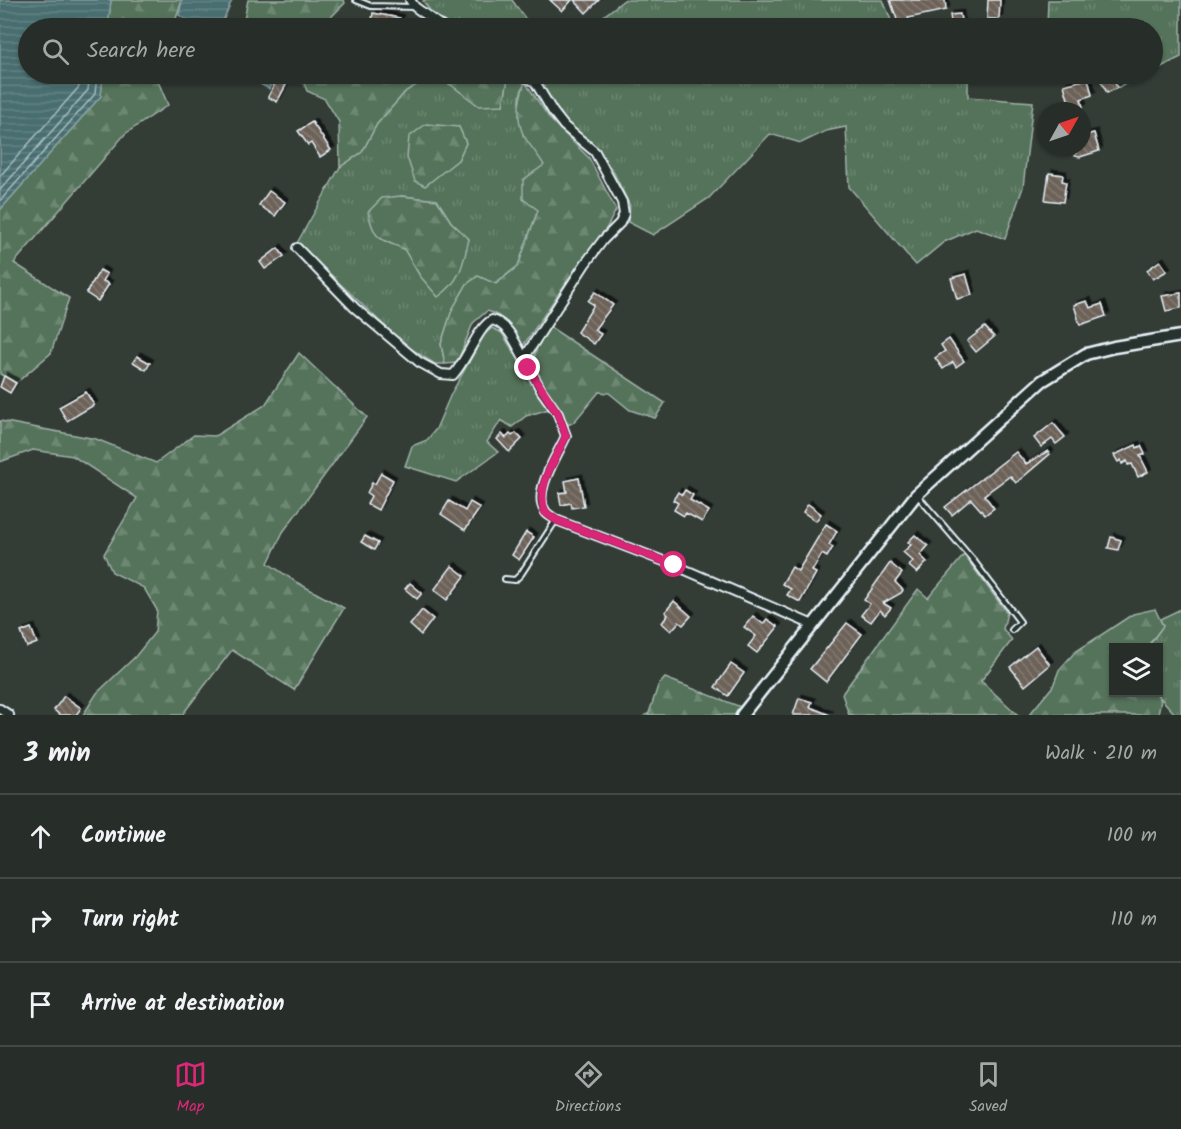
<!DOCTYPE html>
<html lang="en">
<head>
<meta charset="utf-8">
<style>
	body { margin:0; font-family:Kalam,sans-serif; background:#2f3530; color:#f1f3f6 }
	.controls { position:absolute; right:18px; bottom:18px; display:grid; overflow:hidden; border-radius:0px; box-shadow:0 2px 4px #0004 }
	.controls button { width:54px; height:54px; display:grid; place-items:center; padding:0; border:0; border-bottom:2px solid #434945; background:#272d28; color:#f1f3f6; font:30px sans-serif }
	.compass { position:absolute; left:1037px; top:102px; width:54px; height:54px; border-radius:50%; background:#272d28; box-shadow:0 2px 4px #0004; rotate:50deg }
	.stop { position:absolute; width:18px; height:18px; margin:-14px; border:4px solid #db2777; border-radius:50%; background:#fff }
	.stop.end { background:#db2777; border-color:#fff; box-shadow:0 2px 6px #0008 }
	.list { margin:0; padding:0; list-style:none }
	h2 { display:flex; justify-content:space-between; align-items:center; height:78px; margin:0; padding:0 24px; font-size:26px }
	h2 small { font-size:20px; font-weight:400; color:#a4a8a8 }
	.list li { display:grid; grid-template-columns:39px 1fr auto; gap:18px; align-items:center; box-sizing:border-box; height:84px; padding:0 24px; border-top:2px solid #434945 }
	.list b { display:block; font-size:22px; white-space:nowrap }
	.list em { font-size:20px; font-style:normal; color:#a4a8a8 }
	.icon { flex:none; width:33px; height:33px; fill:none; stroke:currentColor; stroke-width:2; stroke-linecap:round; stroke-linejoin:round }
	.map { position:relative; flex:none; width:1181px; height:715px; overflow:hidden }
	.search { position:absolute; background:#272d28; box-shadow:0 2px 4px #0004; left:18px; right:18px; top:18px; height:66px; display:flex; align-items:center; gap:15px; box-sizing:border-box; padding:0 21px; border-radius:33px; color:#a4a8a8; font-size:22px }
	.sheet { height:330px; background:#272d28 }
	nav { display:flex; justify-content:space-around; align-items:center; box-sizing:border-box; height:84px; border-top:2px solid #434945; background:#272d28; font-size:16px; color:#a4a8a8 }
	nav a { display:grid; justify-items:center; gap:3px }
	nav .on { color:#db2777 }
	.map>svg:first-child { display:block }
</style>
</head>
<body>
<div class="map">
<svg width="1181" height="715" viewBox="0 0 1181 715">
	<defs>
		<pattern id="grass-tufts" width="24" height="20" patternUnits="userSpaceOnUse" patternTransform="scale(1.5)"><rect width="24" height="20" fill="#54725a"/><path d="M3 7l-1-3M5 7V3M7 7l1-3M15 17l-1-3M17 17v-4M19 17l1-3" fill="none" stroke="#6d8772"/></pattern>
		<pattern id="forest-firs" width="22" height="20" patternUnits="userSpaceOnUse" patternTransform="scale(1.5)"><rect width="22" height="20" fill="#54725a"/><path d="M5 1l3.5 6h-7zM16 11l3.5 6h-7z" fill="#6d8772"/></pattern>
		<pattern id="water-rules" width="6" height="5" patternUnits="userSpaceOnUse" patternTransform="scale(1.5)"><rect width="6" height="5" fill="#4a6e70"/><path d="M0 2.5h6" fill="none" stroke="#648385"/></pattern>
		<pattern id="building-back-hatch" width="6" height="6" patternUnits="userSpaceOnUse" patternTransform="scale(1.5)"><rect width="6" height="6" fill="#6d6259"/><path d="M-1 5l2 2M0 0l6 6M5-1l2 2" fill="none" stroke="#827972"/></pattern>
		<filter id="shadow"><feDropShadow dx="3.5" dy="-3.5" stdDeviation="0" flood-color="#0009"/></filter>
	</defs>
	<rect width="100%" height="100%" fill="#343c36"/>
	<filter id="ink" filterUnits="userSpaceOnUse"><feTurbulence type="fractalNoise" baseFrequency=".0167" numOctaves="2"/><feDisplacementMap in="SourceGraphic" scale="12" xChannelSelector="R" yChannelSelector="G"/><feConvolveMatrix kernelMatrix="1 2 1 2 8 2 1 2 1" color-interpolation-filters="sRGB"/></filter>
	<g filter="url(#ink)">
		<g fill="url(#grass-tufts)" stroke="#9eb2a9" stroke-width="1.5" fill-rule="evenodd">
			<polygon points="425,0 512,0 532,28 551,23 564,28 451,28 432,13 423,1"/>
			<polygon points="624,0 883,0 894,28 576,28 596,22"/>
			<polygon points="1048,0 1181,0 1181,57 1153,71 1152,28 1047,28"/>
			<polygon points="522,74 968,74 968,97 1033,102 1023,187 1005,239 976,228 944,242 916,265 849,187 846,127 826,131 801,143 770,134 709,198 653,235 628,222 630,206 613,171 598,152 563,120 539,82"/>
			<polygon points="1110,74 1147,74 1117,88"/>
			<path d="M434 75 451 85 503 105 508 79 525 82 520 95 523 135 537 152 545 166 538 210 518 266 495 284 478 276 467 284 452 310 441 344 445 364H435L405 345 297 243 340 167 362 152 377 124 406 91ZM459 127 466 143 458 160 437 175ZM401 196 437 200 451 222 469 239 420 276 404 248 393 244Z"/>
			<polygon points="492,328 502,333 549,409 526,416 512,427 501,420 487,442 498,452 456,482 405,466 412,446 427,440 436,429 451,394 485,334"/>
			<polygon points="1181,609 1181,715 1176,715 1156,693 1158,692 1158,648 1147,648 1163,626 1160,619"/>
		</g>
		<g fill="url(#forest-firs)" stroke="#9eb2a9" stroke-width="1.5">
			<polygon points="111,0 182,0 173,28 108,28"/>
			<polygon points="248,0 344,0 345,3 320,28 244,28 243,25"/>
			<polygon points="103,74 155,74 168,105 125,134 14,263 69,298 51,353 16,383 0,374 0,210 101,96"/>
			<polygon points="295,74 318,74 333,81 342,74 497,74 508,79 503,105 479,106 451,85 433,75 406,91 377,124 362,152 340,167 339,122 325,99 307,91 301,76"/>
			<path d="M525 82 550 119 589 158 616 210 606 229 576 268 523 346C513 331 506 316 487 311L473 323 457 363 445 364 441 344 452 310 467 284 478 276 496 284 518 266 538 210 523 199V180L544 165C539 156 526 141 523 134 516 118 519 98 525 82Z"/>
			<polygon points="426,124 459,127 466,143 458,160 425,186 415,181 407,157 409,137"/>
			<path d="M401 196 437 200 451 222 469 239C463 264 461 281 438 297L420 276 404 249C378 238 375 241 368 212L382 198Z"/>
			<polygon points="550,327 665,403 655,418 630,410 609,393 599,392 574,422 568,425 532,366 537,347"/>
			<polygon points="299,353 367,417 283,532 268,563 296,582 344,608 294,690 232,650 182,715 83,715 97,693 135,657 155,632 157,610 144,588 112,572 104,554 137,498 73,456 33,450 0,462 0,421 96,439 156,463 194,435 215,436 265,405"/>
			<polygon points="964,555 1007,613 1003,629 1012,640 981,681 1018,715 849,715 842,694 918,589 928,598"/>
			<polygon points="1155,609 1163,626 1147,647 1114,648 1114,692 1156,693 1161,700 1158,715 1029,715 1053,686 1059,670 1075,652 1133,614"/>
			<polygon points="665,678 741,707 735,715 646,715 649,713 658,686"/>
		</g>
		<g fill="url(#water-rules)" stroke="#89a2a6" stroke-width="1.5">
			<polygon points="0,0 111,0 108,28 28,28 28,74 103,74 101,96 0,210"/>
			<polygon points="182,0 232,0 220,28 184,28 186,20 179,15"/>
			<polygon points="242,74 263,74 273,79 269,89"/>
		</g>
		<g fill="none" stroke-linecap="round" stroke-linejoin="round">
			<g stroke="#a9bdc2" stroke-width="1.5">
				<polyline points="0,176 79,87 81,74"/>
				<polyline points="0,190 88,90 90,74"/>
				<polyline points="0,201 95,94 97,74"/>
			</g>
		</g>
		<g fill="url(#building-back-hatch)" stroke="#e8f1f8" stroke-width="1.5" filter="url(#shadow)">
			<polygon points="550,0 572,0 562,11"/>
			<polygon points="574,0 599,0 586,13"/>
			<polygon points="890,0 945,0 946,10 908,18 909,22 899,25"/>
			<polygon points="988,0 1000,0 999,19 987,19"/>
			<polygon points="373,13 400,18 398,28 371,26"/>
			<polygon points="960,14 962,28 952,28 950,15"/>
			<polygon points="1112,76 1117,88 1107,93 1101,81"/>
			<polygon points="278,78 287,83 277,102 268,97"/>
			<polygon points="1088,79 1092,95 1081,99 1083,107 1071,110 1064,85"/>
			<polygon points="312,122 331,150 320,157 311,143 308,145 298,131"/>
			<polygon points="1094,133 1099,151 1080,157 1075,156 1077,150 1082,147 1082,136"/>
			<polygon points="1049,173 1063,175 1062,181 1066,182 1063,202 1045,200"/>
			<polygon points="269,191 285,202 275,216 259,205"/>
			<polygon points="278,248 284,256 265,269 260,262"/>
			<polygon points="1160,261 1167,271 1153,279 1147,270"/>
			<polygon points="100,270 107,274 103,281 109,284 98,301 86,293"/>
			<polygon points="966,274 972,295 957,299 951,278"/>
			<polygon points="595,292 613,305 594,330 601,334 594,344 577,332 594,305 588,301"/>
			<polygon points="1181,293 1181,308 1166,311 1162,296"/>
			<polygon points="1087,301 1090,308 1102,304 1106,316 1080,325 1074,305"/>
			<polygon points="985,327 994,337 976,352 967,341"/>
			<polygon points="949,339 964,361 956,367 953,362 943,369 935,358 945,351 941,345"/>
			<polygon points="137,356 150,363 146,370 133,362"/>
			<polygon points="4,376 16,383 10,393 0,387"/>
			<polygon points="86,392 94,405 67,421 59,407"/>
			<polygon points="1053,423 1065,437 1056,444 1052,439 1041,447 1034,438"/>
			<polygon points="516,433 522,439 509,452 497,439 502,434 506,438 510,434 512,436"/>
			<polygon points="1136,445 1137,448 1141,446 1145,454 1140,456 1148,472 1138,477 1132,464 1128,465 1127,461 1122,464 1121,460 1118,462 1114,455"/>
			<polygon points="1048,451 1050,454 1016,483 1010,476 984,495 994,508 985,515 971,499 952,515 945,507 1016,452 1026,464"/>
			<polygon points="381,473 393,480 378,510 367,504 371,496 367,493 372,483 375,484"/>
			<polygon points="579,478 584,506 572,508 571,503 561,505 559,493 567,492 565,481"/>
			<polygon points="685,490 693,495 690,500 709,511 702,522 686,513 684,516 674,510 678,503 673,500 678,492 682,495"/>
			<polygon points="449,501 465,511 470,502 480,508 465,530 441,514"/>
			<polygon points="808,504 821,514 816,521 803,512"/>
			<polygon points="826,524 837,531 829,545 833,547 827,557 822,554 812,571 816,573 800,602 787,595 791,589 782,584 792,567 798,571"/>
			<polygon points="526,532 534,537 519,560 512,555"/>
			<polygon points="915,535 928,546 920,555 927,562 917,573 909,566 913,561 903,552 911,545 908,542"/>
			<polygon points="365,536 378,543 374,550 361,542"/>
			<polygon points="1111,537 1121,540 1118,550 1108,548"/>
			<polygon points="890,563 902,573 895,582 903,590 901,593 883,603 891,608 885,615 880,610 871,622 861,615 870,604 864,600"/>
			<polygon points="452,566 465,576 447,600 434,590"/>
			<polygon points="410,583 422,593 417,599 405,589"/>
			<polygon points="674,601 691,616 683,625 679,622 671,631 662,623 668,615 665,612"/>
			<polygon points="422,610 433,619 421,635 410,625"/>
			<polygon points="753,616 763,624 767,619 778,627 757,653 748,646 756,636 744,627"/>
			<polygon points="847,623 862,634 826,682 810,669"/>
			<polygon points="31,628 37,643 27,647 21,632"/>
			<polygon points="1036,646 1050,665 1025,686 1010,667"/>
			<polygon points="731,664 744,673 728,696 715,687"/>
			<polygon points="64,696 81,708 76,715 60,715 54,710"/>
			<polygon points="799,698 812,702 810,707 830,715 793,715"/>
		</g>
		<g fill="none" stroke-linecap="round" stroke-linejoin="round">
			<defs>
				<g id="lane">
					<polyline points="356,0 371,6 415,7"/>
					<polyline points="917,495 973,560 1020,622 1012,630"/>
					<polyline points="505,579 515,580 521,574 556,520"/>
				</g>
				<g id="street">
					<polyline points="410,0 415,7 444,28"/>
					<path d="M519 74 535 82 553 112 564 126 595 152 622 202 624 214 620 223 603 240 585 264 524 358 541 390 558 414 566 436C558 455 532 492 545 511 547 515 553 517 556 520L674 565 813 625"/>
					<path d="M297 248 355 308 419 362 441 374 453 375C467 360 478 327 492 320 509 324 516 345 524 358"/>
					<polyline points="0,709 9,715"/>
				</g>
				<polyline id="secondary" points="742,715 916,495 1042,381 1086,354 1114,347 1181,336"/>
			</defs>
			<use href="#lane" stroke="#e8f1f8" stroke-width="8"/>
			<use href="#street" stroke="#e8f1f8" stroke-width="12"/>
			<use href="#secondary" stroke="#e8f1f8" stroke-width="15"/>
			<use href="#lane" stroke="#26332d" stroke-width="4"/>
			<use href="#street" stroke="#26332d" stroke-width="8"/>
			<use href="#secondary" stroke="#26332d" stroke-width="10"/>
		</g>
	</g>
	<g fill="none" stroke-linecap="round" stroke-linejoin="round" filter="url(#ink)">
		<path stroke="#db2777" stroke-width="8" d="M528 368 558 414 566 436C555 461 535 485 545 512L556 520 674 565"/>
	</g>
</svg>
<div class="controls">
<button><svg class="icon" aria-label="layers" viewBox="0 0 24 24"><path d="M12 4l9 5-9 5-9-5zM3 14l9 5 9-5"/></svg></button>
</div>
<svg class="compass" viewBox="-18 -18 36 36"><path d="M0-13l5 13h-10z" fill="#e53935"/><path d="M0 13l5-13h-10z" fill="#a4a8a8"/></svg>
<div class="stop" style="left:674px;top:565px"></div>
<div class="stop end" style="left:528px;top:368px"></div>
<div class="search"><svg class="icon" aria-label="search" viewBox="0 0 24 24"><circle cx="10" cy="10" r="6"/><path d="M15 15l6 6"/></svg>Search here</div>
</div>
<section class="sheet">
<h2>3 min<small>Walk · 210 m</small></h2>
<ul class="list">
<li><svg class="icon" aria-label="ahead" viewBox="0 0 24 24"><path d="M12 20V5M6 11l6-6 6 6"/></svg><div><b>Continue</b></div><em>100 m</em></li>
<li><svg class="icon" aria-label="right" viewBox="0 0 24 24"><path d="M7 20v-9h11M14 6l5 5-5 5"/></svg><div><b>Turn right</b></div><em>110 m</em></li>
<li><svg class="icon" aria-label="arrive" viewBox="0 0 24 24"><path d="M6 21V4h12l-3 4 3 4H6"/></svg><div><b>Arrive at destination</b></div></li>
</ul>
</section>
<nav>
<a class="on"><svg class="icon" aria-label="map" viewBox="0 0 24 24"><path d="M3 6l6-2 6 2 6-2v14l-6 2-6-2-6 2zM9 4v14M15 6v14"/></svg>Map</a>
<a><svg class="icon" aria-label="directions" viewBox="0 0 24 24"><path d="M12 3l9 9-9 9-9-9zM9 14v-3h6M13 9l2 2-2 2"/></svg>Directions</a>
<a><svg class="icon" aria-label="saved" viewBox="0 0 24 24"><path d="M7 4h10v16l-5-4-5 4z"/></svg>Saved</a>
</nav>
</body>
</html>
